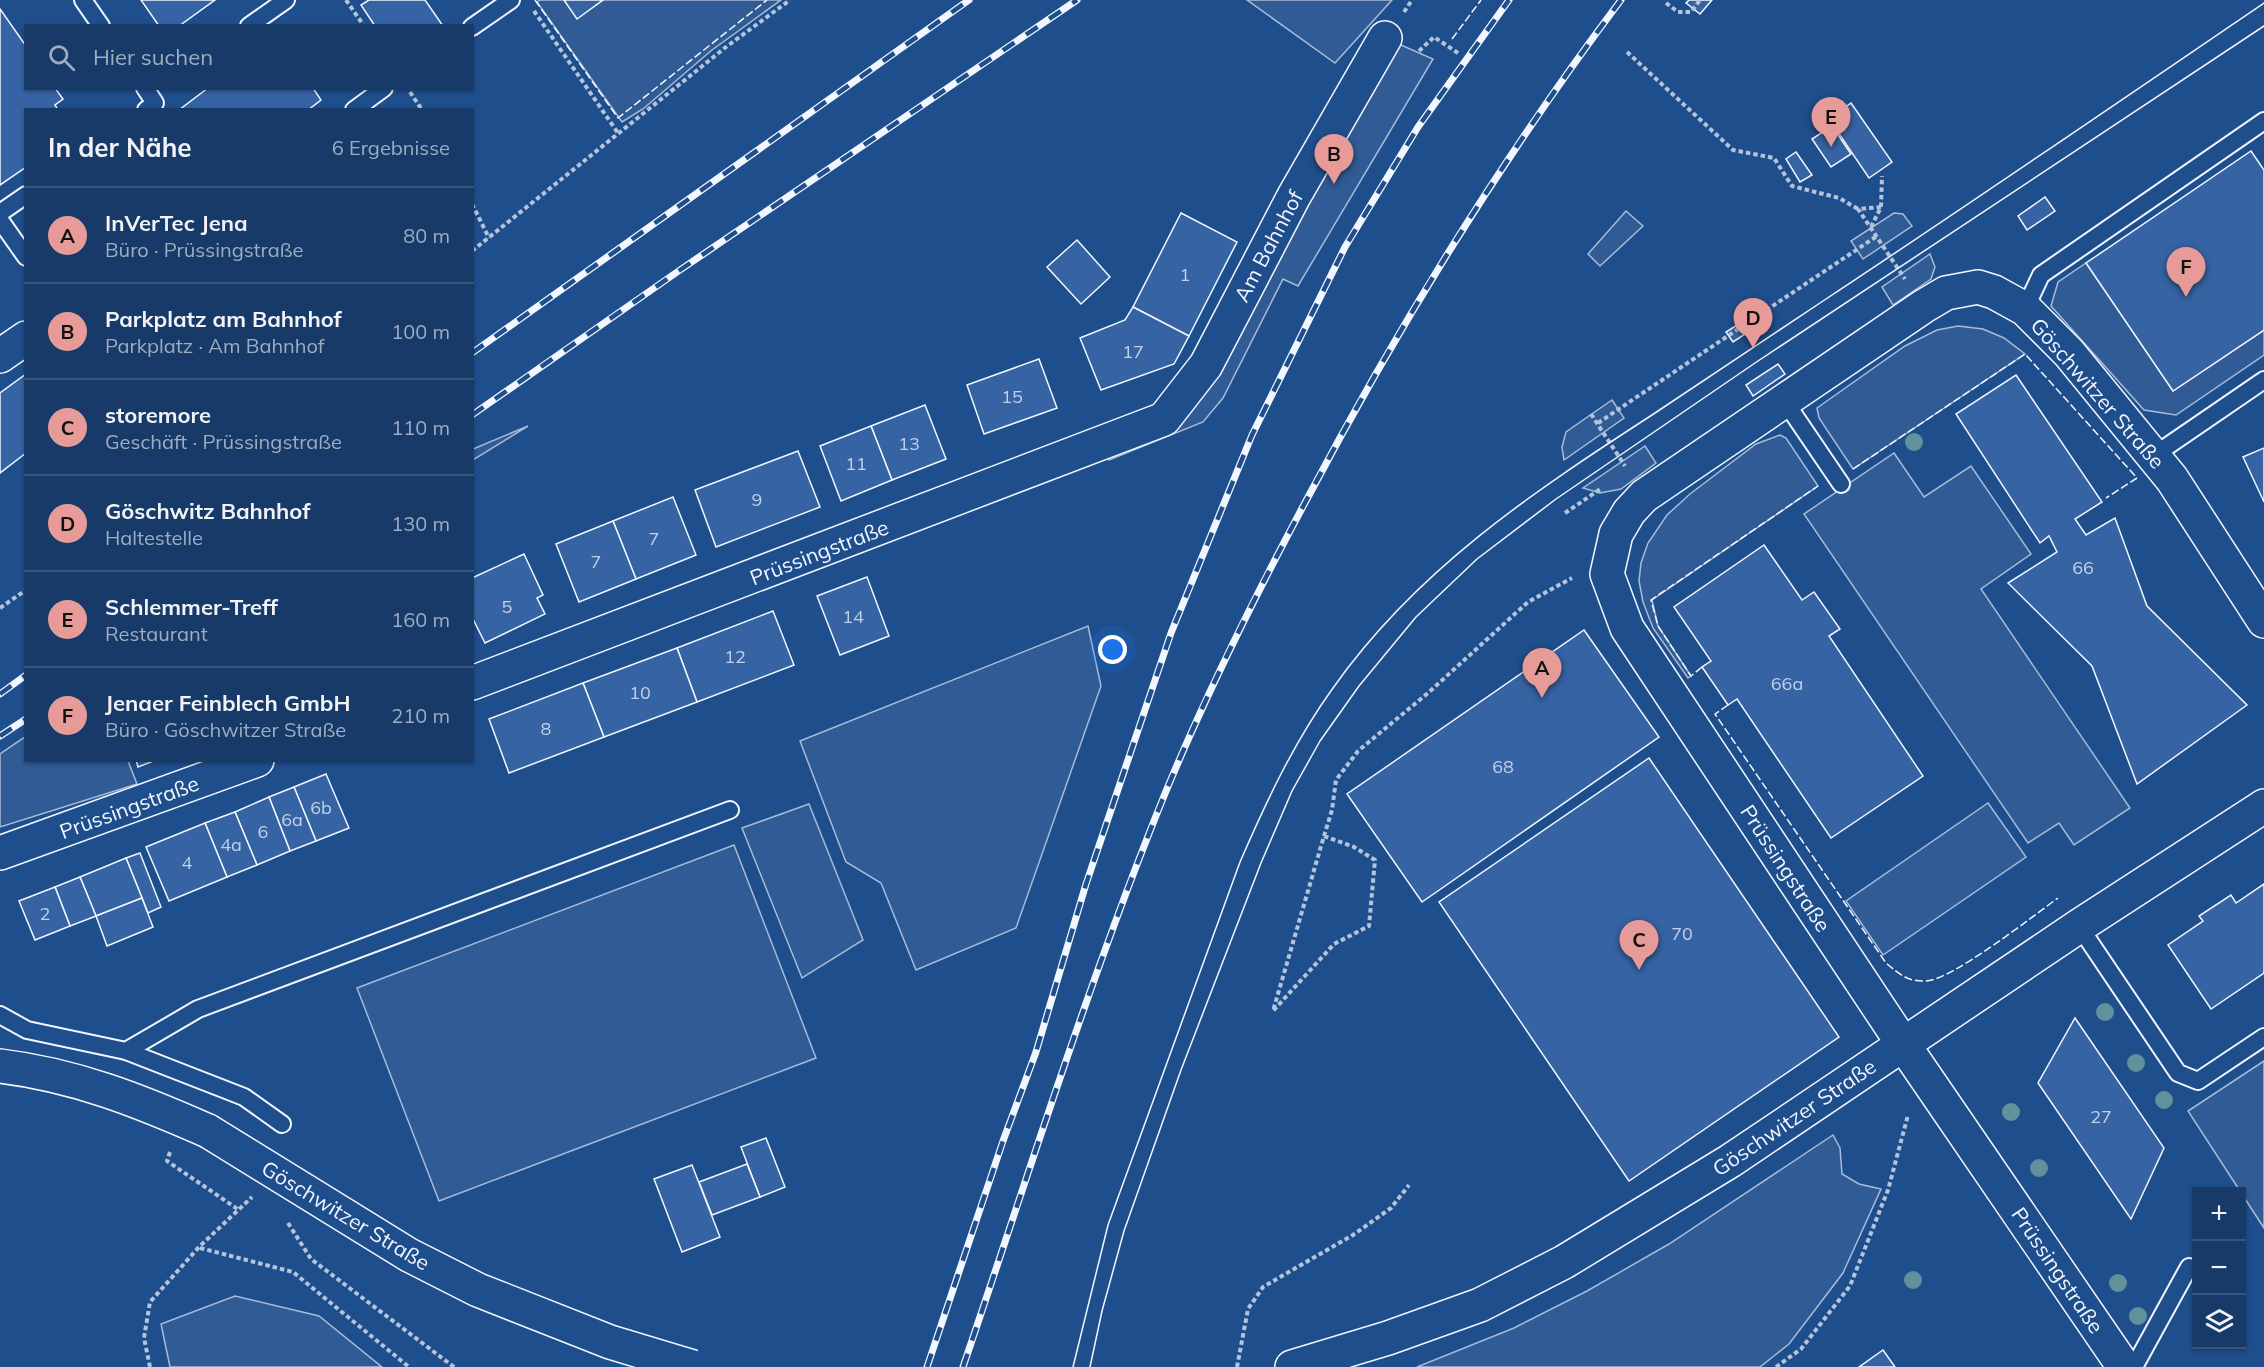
<!DOCTYPE html>
<html lang="de">
<head>
<meta charset="utf-8">
<style>
	body { margin:0; font-family:Mulish,sans-serif; background:#244571; color:#f1f3f6 }
	.controls { position:absolute; right:18px; bottom:18px; display:grid; overflow:hidden; border-radius:0px; box-shadow:0 2px 4px #0004 }
	.controls button { width:54px; height:54px; display:grid; place-items:center; padding:0; border:0; border-bottom:2px solid #36547d; background:#173a69; color:#f1f3f6; font:30px sans-serif }
	.you { position:absolute; left:1113px; top:650px; width:21px; height:21px; margin:-15px; border:4px solid #fff; border-radius:50%; background:#1a73e8; box-shadow:0 0 0 9px #1a73e833 }
	.badge { display:grid; place-items:center; width:39px; height:39px; border-radius:50%; background:#e69b98; color:#111; font-size:20px; font-weight:700 }
	.pin { position:absolute; translate:-50% -50px; filter:drop-shadow(0 2px 3px #0008) }
	.pin::after { content:''; position:absolute; top:32px; width:21px; height:18px; background:inherit; clip-path:polygon(0 0,100% 0,50% 100%) }
	.list { margin:0; padding:0; list-style:none }
	h2 { display:flex; justify-content:space-between; align-items:center; height:78px; margin:0; padding:0 24px; font-size:26px }
	h2 small { font-size:20px; font-weight:400; color:#9eadc0 }
	.list li { display:grid; grid-template-columns:39px 1fr auto; gap:18px; align-items:center; box-sizing:border-box; height:96px; padding:0 24px; border-top:2px solid #36547d }
	.list b { display:block; font-size:22px; white-space:nowrap }
	.list p { margin:0; font-size:20px; white-space:nowrap; color:#9eadc0 }
	.list em { font-size:20px; font-style:normal; color:#9eadc0 }
	.icon { flex:none; width:33px; height:33px; fill:none; stroke:currentColor; stroke-width:2; stroke-linecap:round; stroke-linejoin:round }
	.map { position:relative; flex:none; width:2264px; height:1367px; overflow:hidden }
	.search { position:absolute; background:#173a69; box-shadow:0 2px 4px #0004; left:24px; top:24px; width:450px; height:66px; display:flex; align-items:center; gap:15px; box-sizing:border-box; padding:0 21px; border-radius:0px; color:#9eadc0; font-size:22px }
	.panel { position:absolute; background:#173a69; box-shadow:0 2px 4px #0004; left:24px; top:108px; width:450px; height:654px; border-radius:0px }
	.map>svg:first-child { display:block }
</style>
</head>
<body>
<div class="map">
<svg width="2264" height="1367" viewBox="0 0 2264 1367">
	<rect width="100%" height="100%" fill="#1f4e8c"/>
	<g fill="#305b95" stroke="#a8bbd7" stroke-width="1.5">
		<polygon points="540,0 564,0 577,18 603,0 781,0 712,50 643,109 622,122 537,2"/>
		<polygon points="1247,0 1392,0 1335,63"/>
		<polygon points="1385,38 1433,59 1298,286 1283,279 1223,398 1203,422 1109,460 1103,442 1166,416"/>
		<polygon points="1626,211 1643,226 1600,266 1588,254"/>
		<polygon points="1894,213 1903,214 1912,226 1863,259 1851,241"/>
		<polygon points="1930,254 1935,267 1931,279 1893,305 1882,287"/>
		<polygon points="2086,263 2173,391 2264,330 2264,355 2176,415 2144,410 2051,306 2058,282"/>
		<polygon points="1958,326 1983,329 2004,338 2025,354 1853,469 1819,418 1817,408 1905,346 1937,330"/>
		<polygon points="1612,400 1624,418 1564,460 1562,447 1566,432"/>
		<polygon points="528,426 473,460 473,449"/>
		<polygon points="1780,435 1786,438 1818,486 1652,600 1658,626 1691,676 1688,678 1653,628 1643,602 1639,581 1641,563 1648,543 1667,515 1690,494 1756,444"/>
		<polygon points="1645,446 1656,463 1621,489 1600,493 1583,488"/>
		<polygon points="1894,453 1924,497 1971,466 2031,554 1981,589 2130,808 2074,845 2059,823 2028,843 1804,514"/>
		<polygon points="1088,626 1101,686 1016,928 916,970 881,883 846,862 800,741"/>
		<polygon points="25,737 26,760 128,761 137,784 0,827 0,754"/>
		<polygon points="1988,803 2026,857 1883,955 1846,901"/>
		<polygon points="809,804 863,940 802,978 742,828"/>
		<polygon points="734,845 816,1058 439,1201 357,988"/>
		<polygon points="2264,1061 2264,1228 2188,1111"/>
		<polygon points="1833,1135 1840,1148 1842,1174 1859,1184 1881,1189 1843,1273 1789,1344 1760,1367 1417,1367 1514,1328 1587,1291 1669,1244"/>
		<polygon points="235,1296 319,1316 382,1367 170,1367 161,1324"/>
	</g>
	<g fill="#3563a3" stroke="#f2f6ff" stroke-width="1.5">
		<polygon points="141,0 215,0 179,26 159,26"/>
		<polygon points="369,0 425,0 443,26 375,26 361,5"/>
		<polygon points="564,0 603,0 577,19"/>
		<polygon points="1689,0 1712,0 1700,14 1686,3"/>
		<polygon points="0,9 26,46 26,88 55,88 63,99 55,105 58,110 26,110 26,167 0,185"/>
		<polygon points="208,88 313,88 321,100 308,110 179,110"/>
		<polygon points="1851,103 1892,162 1869,178 1829,119"/>
		<polygon points="1832,126 1851,154 1831,167 1812,139"/>
		<polygon points="2251,151 2264,170 2264,330 2173,391 2086,263"/>
		<polygon points="1796,152 1812,175 1800,182 1786,159"/>
		<polygon points="2045,197 2055,211 2027,230 2018,216"/>
		<polygon points="1181,213 1237,242 1189,336 1133,307"/>
		<polygon points="1077,240 1110,277 1081,304 1047,267"/>
		<polygon points="1133,307 1189,336 1174,364 1101,390 1080,338 1125,320"/>
		<polygon points="1753,315 1759,325 1733,342 1726,332"/>
		<polygon points="1039,359 1057,408 984,434 967,385"/>
		<polygon points="1778,364 1785,374 1753,396 1746,385"/>
		<polygon points="26,374 26,453 0,473 0,393"/>
		<polygon points="2016,375 2102,502 2075,519 2086,535 2115,518 2147,606 2247,705 2137,784 2092,666 2008,583 2057,552 2049,536 2040,543 1956,414"/>
		<polygon points="925,405 946,459 892,480 871,426"/>
		<polygon points="871,426 892,480 841,501 820,446"/>
		<polygon points="2264,448 2264,502 2243,457"/>
		<polygon points="798,451 820,507 716,547 695,490"/>
		<polygon points="673,497 696,555 636,579 613,521"/>
		<polygon points="613,521 636,579 579,602 556,544"/>
		<polygon points="1764,545 1802,600 1814,592 1840,629 1829,636 1923,776 1831,838 1737,699 1728,705 1702,667 1711,661 1674,607"/>
		<polygon points="524,554 543,595 537,598 545,614 485,643 472,617 472,578"/>
		<polygon points="867,577 889,636 840,655 817,596"/>
		<polygon points="773,611 794,665 697,702 677,648"/>
		<polygon points="1584,630 1659,737 1422,902 1347,794"/>
		<polygon points="677,648 697,702 604,737 583,683"/>
		<polygon points="583,683 604,737 509,773 489,719"/>
		<polygon points="1649,758 1839,1037 1629,1181 1439,902"/>
		<polygon points="136,760 156,760 138,767"/>
		<polygon points="326,774 349,828 316,841 294,787"/>
		<polygon points="294,787 316,841 290,851 269,797"/>
		<polygon points="269,797 290,851 257,865 235,812"/>
		<polygon points="235,812 257,865 227,877 205,823"/>
		<polygon points="205,823 227,877 169,901 146,847"/>
		<polygon points="140,853 161,907 148,913 126,858"/>
		<polygon points="126,858 142,898 96,916 80,877"/>
		<polygon points="80,877 96,916 70,926 55,887"/>
		<polygon points="2264,884 2264,973 2211,1009 2168,945 2203,921 2199,916 2231,895 2236,903"/>
		<polygon points="55,887 70,926 35,940 19,901"/>
		<polygon points="142,898 153,927 107,946 96,916"/>
		<polygon points="2075,1018 2164,1148 2131,1219 2038,1083"/>
		<polygon points="766,1138 785,1187 760,1197 741,1147"/>
		<polygon points="747,1164 760,1197 712,1215 699,1182"/>
		<polygon points="692,1165 720,1237 682,1252 654,1179"/>
		<polygon points="1883,1350 1895,1367 1859,1367"/>
	</g>
	<g fill="none" stroke-linecap="round" stroke-linejoin="round">
		<defs>
			<g id="service">
				<polyline points="83,0 101,26"/>
				<polyline points="249,26 286,0"/>
				<polyline points="472,27 511,0"/>
				<polyline points="145,88 155,103 146,110"/>
				<polyline points="354,110 384,88"/>
				<polyline points="0,213 26,195"/>
				<polyline points="0,220 26,257"/>
				<polyline points="2025,309 2041,275 2264,121"/>
				<polyline points="1784,400 1841,484"/>
				<polyline points="2153,456 2264,380"/>
				<polyline points="2079,926 2178,1073 2198,1081 2264,1037"/>
				<polyline points="0,1015 27,1030 126,1051 244,1097 282,1124"/>
				<polyline points="126,1051 198,1009 730,810"/>
				<polyline points="2134,1367 2189,1267"/>
			</g>
			<g id="minor">
				<polyline points="0,356 26,338"/>
				<polyline points="472,683 1164,419 1206,365 1294,196 1385,38"/>
				<polyline points="0,853 257,760"/>
				<polyline points="2124,1367 1903,1044 1627,628 1607,574 1616,534 1629,512 1644,496 1924,306 1946,293 1978,287 1994,292 2025,309 2069,353 2172,479 2264,621"/>
			</g>
			<g id="secondary">
				<path d="M0 1066C75 1075 140 1101 208 1131"/>
				<polyline points="1292,1367 1388,1338 1480,1305 1564,1262 1730,1161 2079,926 2264,806"/>
			</g>
		</defs>
		<use href="#service" stroke="#f2f6ff" stroke-width="20"/>
		<use href="#minor" stroke="#f2f6ff" stroke-width="36"/>
		<use href="#secondary" stroke="#f2f6ff" stroke-width="36"/>
		<g stroke="#b3c4dc" stroke-width="4" stroke-dasharray="4.5 3" stroke-linecap="butt">
			<polyline points="346,0 364,26"/>
			<polyline points="1666,3 1678,12 1691,12 1700,0"/>
			<polyline points="534,11 618,133"/>
			<polyline points="1404,12 1412,0"/>
			<polyline points="1419,51 1434,37 1458,53"/>
			<polyline points="1627,52 1733,150 1774,158 1792,186 1839,198 1858,209"/>
			<polyline points="410,92 422,110"/>
			<polyline points="472,204 489,238"/>
			<polyline points="1881,207 1858,209 1905,279"/>
			<polyline points="1871,227 1881,207 1882,176"/>
			<polyline points="472,251 726,47 790,0"/>
			<polyline points="1591,414 1625,466"/>
			<polyline points="1598,423 1877,236"/>
			<polyline points="1565,513 1602,488"/>
			<polyline points="0,608 26,590"/>
			<polyline points="1324,836 1354,847 1375,860 1369,926 1334,944 1273,1011 1324,836 1332,810 1336,780 1358,751 1428,693 1528,602 1572,578"/>
			<polyline points="170,1152 167,1161 239,1210"/>
			<polyline points="288,1223 311,1259 454,1367"/>
			<polyline points="200,1248 293,1272 409,1367"/>
			<polyline points="150,1367 144,1338 150,1302 199,1247 252,1197"/>
			<polyline points="1237,1367 1248,1309 1263,1287 1353,1235 1391,1208 1409,1185"/>
			<polyline points="1776,1367 1801,1349 1850,1286 1888,1190 1908,1115"/>
		</g>
		<use href="#service" stroke="#1f4e8c" stroke-width="16"/>
		<use href="#minor" stroke="#1f4e8c" stroke-width="33"/>
		<use href="#secondary" stroke="#1f4e8c" stroke-width="33"/>
		<g stroke="#f2f6ff" stroke-width="1.5">
			<path d="M1073 1367 1108 1225 1240 862C1266 802 1294 742 1333 688 1416 570 1533 492 1652 415 1709 377 1766 339 1823 301 1971 203 2117 103 2264 3"/>
			<polyline points="1090,1367 1102,1311 1124,1231 1181,1070 1261,863 1292,791 1320,741 1359,686 1416,617 1477,559 1556,499 1755,363 2264,26"/>
		</g>
		<defs>
			<g id="rail">
				<polyline points="472,353 969,0"/>
				<polyline points="472,415 680,270 1077,0"/>
				<polyline points="0,694 26,675"/>
				<polyline points="0,736 26,719"/>
				<polyline points="927,1367 1003,1141 1036,1052 1086,884 1171,633 1252,435 1345,247 1418,127 1509,0"/>
				<path d="M963 1367C1028 1176 1088 983 1164 796 1206 694 1255 596 1307 499 1399 325 1502 158 1621 0"/>
			</g>
		</defs>
		<use href="#rail" stroke="#f2f6ff" stroke-width="7"/>
		<use href="#rail" stroke="#1f4e8c" stroke-width="4.5" stroke-dasharray="14" stroke-linecap="butt"/>
		<defs>
			<polyline id="secondary-bridge" points="208,1131 409,1255 478,1290 610,1342 693,1367"/>
		</defs>
		<use href="#secondary-bridge" stroke="#f2f6ff" stroke-width="36" stroke-linecap="butt"/>
		<use href="#secondary-bridge" stroke="#1f4e8c" stroke-width="33"/>
		<g stroke="#f2f6ff" stroke-width="1.5" stroke-dasharray="8 3" stroke-linecap="butt">
			<polyline points="535,0 618,118 767,0"/>
			<polyline points="1452,39 1481,0"/>
			<polyline points="1853,469 2025,354 2137,478 2106,498"/>
			<polyline points="1702,667 1691,676 1658,626 1651,600 1818,486"/>
			<path d="M1728 705 1715 714 1886 963C1899 974 1908 982 1926 981 1952 980 2033 916 2058 898"/>
		</g>
	</g>
	<g fill="#61919a">
		<circle cx="1914" cy="442" r="9"/>
		<circle cx="2105" cy="1012" r="9"/>
		<circle cx="2136" cy="1063" r="9"/>
		<circle cx="2164" cy="1100" r="9"/>
		<circle cx="2011" cy="1112" r="9"/>
		<circle cx="2039" cy="1168" r="9"/>
		<circle cx="1913" cy="1280" r="9"/>
		<circle cx="2118" cy="1283" r="9"/>
		<circle cx="2138" cy="1316" r="9"/>
	</g>
	<g text-anchor="middle" dominant-baseline="central" stroke-width="4.5" stroke-linejoin="round" paint-order="stroke">
		<g font-size="18" fill="#c3d1e8">
			<text x="1185" y="274">1</text>
			<text x="1133" y="351">17</text>
			<text x="1012" y="396">15</text>
			<text x="909" y="443">13</text>
			<text x="856" y="463">11</text>
			<text x="757" y="499">9</text>
			<text x="654" y="538">7</text>
			<text x="596" y="561">7</text>
			<text x="2083" y="567">66</text>
			<text x="507" y="606">5</text>
			<text x="853" y="616">14</text>
			<text x="735" y="656">12</text>
			<text x="1787" y="683">66a</text>
			<text x="640" y="692">10</text>
			<text x="546" y="728">8</text>
			<text x="1503" y="766">68</text>
			<text x="321" y="807">6b</text>
			<text x="292" y="819">6a</text>
			<text x="263" y="831">6</text>
			<text x="231" y="844">4a</text>
			<text x="187" y="862">4</text>
			<text x="45" y="913">2</text>
			<text x="1682" y="933">70</text>
			<text x="2101" y="1116">27</text>
		</g>
		<g font-size="21" fill="#f2f6ff" stroke="#1f4e8c">
			<text transform="translate(1268 246) rotate(-62)">Am Bahnhof</text>
			<text transform="translate(2098 393) rotate(49)">Göschwitzer Straße</text>
			<text transform="translate(819 552) rotate(-21)">Prüssingstraße</text>
			<text transform="translate(129 807) rotate(-20)">Prüssingstraße</text>
			<text transform="translate(1786 868) rotate(57)">Prüssingstraße</text>
			<text transform="translate(1794 1117) rotate(-34)">Göschwitzer Straße</text>
			<text transform="translate(346 1215) rotate(31)">Göschwitzer Straße</text>
			<text transform="translate(2058 1270) rotate(56)">Prüssingstraße</text>
		</g>
	</g>
</svg>
<div class="controls">
<button>+</button>
<button>−</button>
<button><svg class="icon" aria-label="layers" viewBox="0 0 24 24"><path d="M12 4l9 5-9 5-9-5zM3 14l9 5 9-5"/></svg></button>
</div>
<div class="you"></div>
<div class="pin badge" style="left:1542px;top:698px">A</div>
<div class="pin badge" style="left:1334px;top:184px">B</div>
<div class="pin badge" style="left:1639px;top:970px">C</div>
<div class="pin badge" style="left:1753px;top:348px">D</div>
<div class="pin badge" style="left:1831px;top:147px">E</div>
<div class="pin badge" style="left:2186px;top:297px">F</div>
<div class="search"><svg class="icon" aria-label="search" viewBox="0 0 24 24"><circle cx="10" cy="10" r="6"/><path d="M15 15l6 6"/></svg>Hier suchen</div>
<section class="panel">
<h2>In der Nähe<small>6 Ergebnisse</small></h2>
<ul class="list">
<li><span class="badge">A</span><div><b>InVerTec Jena</b><p>Büro · Prüssingstraße</p></div><em>80 m</em></li>
<li><span class="badge">B</span><div><b>Parkplatz am Bahnhof</b><p>Parkplatz · Am Bahnhof</p></div><em>100 m</em></li>
<li><span class="badge">C</span><div><b>storemore</b><p>Geschäft · Prüssingstraße</p></div><em>110 m</em></li>
<li><span class="badge">D</span><div><b>Göschwitz Bahnhof</b><p>Haltestelle</p></div><em>130 m</em></li>
<li><span class="badge">E</span><div><b>Schlemmer-Treff</b><p>Restaurant</p></div><em>160 m</em></li>
<li><span class="badge">F</span><div><b>Jenaer Feinblech GmbH</b><p>Büro · Göschwitzer Straße</p></div><em>210 m</em></li>
</ul>
</section>
</div>
</body>
</html>
